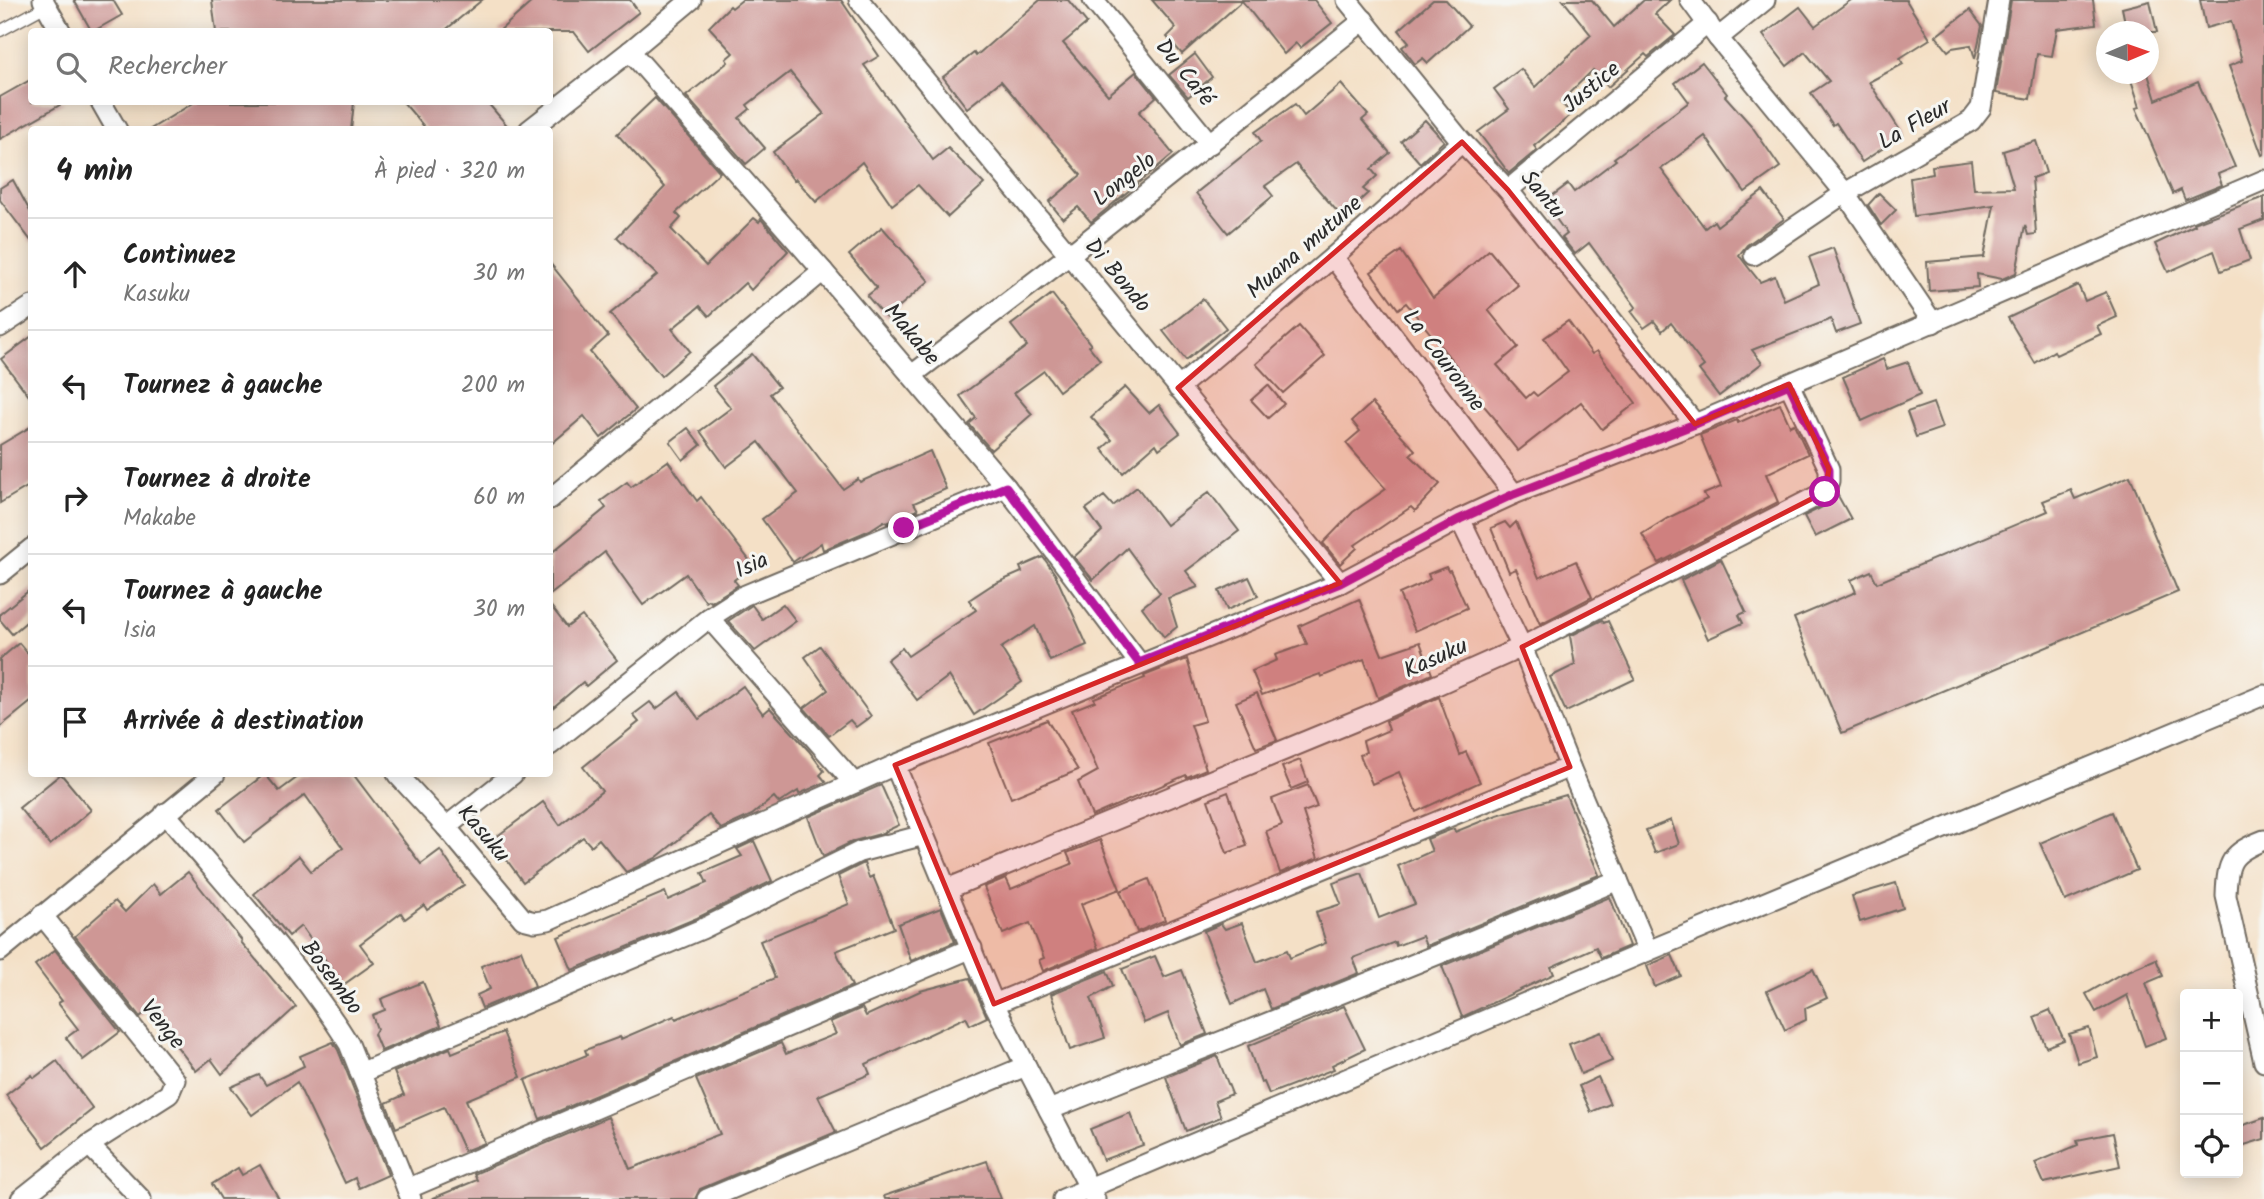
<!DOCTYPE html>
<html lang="fr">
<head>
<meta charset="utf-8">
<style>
	body { margin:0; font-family:Kalam,sans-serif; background:#f2f2f2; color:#222 }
	.controls { position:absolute; right:21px; bottom:21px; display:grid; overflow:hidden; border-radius:7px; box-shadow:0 4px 18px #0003 }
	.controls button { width:63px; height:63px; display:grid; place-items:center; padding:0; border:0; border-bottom:2px solid #e0e0e0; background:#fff; color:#222; font:35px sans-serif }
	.compass { position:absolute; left:2096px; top:21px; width:63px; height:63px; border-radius:50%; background:#fff; box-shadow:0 4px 18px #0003; rotate:88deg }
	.stop { position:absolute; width:21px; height:21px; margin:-16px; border:5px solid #b5179e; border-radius:50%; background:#fff }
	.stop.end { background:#b5179e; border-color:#fff; box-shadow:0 2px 7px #0008 }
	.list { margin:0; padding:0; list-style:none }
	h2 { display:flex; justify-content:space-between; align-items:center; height:91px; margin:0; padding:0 28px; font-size:30px }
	h2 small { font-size:23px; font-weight:400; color:#767676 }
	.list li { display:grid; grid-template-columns:46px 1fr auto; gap:21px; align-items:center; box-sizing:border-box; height:112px; padding:0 28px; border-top:2px solid #e0e0e0 }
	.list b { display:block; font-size:26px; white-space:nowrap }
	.list p { margin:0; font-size:23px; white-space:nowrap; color:#767676 }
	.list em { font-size:23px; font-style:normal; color:#767676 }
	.icon { flex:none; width:38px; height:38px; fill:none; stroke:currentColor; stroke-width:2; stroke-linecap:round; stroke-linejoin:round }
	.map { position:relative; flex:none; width:2264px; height:1199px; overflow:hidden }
	.search { position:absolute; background:#fff; box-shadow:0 4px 18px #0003; left:28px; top:28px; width:525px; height:77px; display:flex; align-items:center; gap:18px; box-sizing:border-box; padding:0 24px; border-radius:7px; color:#767676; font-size:26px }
	.panel { position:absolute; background:#fff; box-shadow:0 4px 18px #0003; left:28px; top:126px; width:525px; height:651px; border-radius:7px }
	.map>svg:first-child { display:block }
</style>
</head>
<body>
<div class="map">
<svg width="2264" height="1199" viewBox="0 0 2264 1199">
	<rect width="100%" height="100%" fill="#f6f6f2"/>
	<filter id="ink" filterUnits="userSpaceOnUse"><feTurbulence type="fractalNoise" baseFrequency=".0143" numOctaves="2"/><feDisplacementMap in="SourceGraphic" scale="14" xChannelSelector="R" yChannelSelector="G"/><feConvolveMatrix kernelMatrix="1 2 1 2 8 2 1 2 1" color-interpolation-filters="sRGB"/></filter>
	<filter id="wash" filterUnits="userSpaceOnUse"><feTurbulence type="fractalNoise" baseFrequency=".00686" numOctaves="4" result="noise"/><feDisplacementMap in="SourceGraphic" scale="28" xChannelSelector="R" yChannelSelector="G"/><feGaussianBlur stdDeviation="1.57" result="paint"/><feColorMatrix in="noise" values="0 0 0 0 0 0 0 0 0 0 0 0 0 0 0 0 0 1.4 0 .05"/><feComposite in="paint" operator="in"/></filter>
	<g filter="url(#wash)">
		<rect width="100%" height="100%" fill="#f4e0c6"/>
		<g id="blocks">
			<g fill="#ce9795">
				<polygon points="74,0 113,0 122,15 92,32"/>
				<polygon points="212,0 482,0 443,32 216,32"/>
				<polygon points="534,0 630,0 639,12 589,51 574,32 498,32"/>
				<polygon points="742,0 841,0 879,56 864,65 933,160 948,148 984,184 948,217 918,185 892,205 862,162 816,202 796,179 794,181 773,152 824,114 790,72 747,105 750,109 739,118 765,148 746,164 686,96 728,62 726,59 733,53 709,27 730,6 732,8"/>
				<polygon points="1040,0 1068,0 1087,23 1063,43 1108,95 1136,72 1156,97 1139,112 1173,154 1091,222 1078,207 1063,219 1049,202 1081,175 1001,81 967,108 943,77 974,53 976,56"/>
				<polygon points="1152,0 1314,0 1332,23 1300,48 1296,43 1284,54 1242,1 1182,54 1167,37 1176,28"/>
				<polygon points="1433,0 1446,0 1469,26 1428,63 1423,58 1415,64 1402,47 1409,42 1399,30"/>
				<polygon points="1563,0 1592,0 1614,27 1644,0 1670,0 1655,14 1675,35 1648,57 1645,54 1608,87 1593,70 1560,102 1572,114 1534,146 1537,150 1509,173 1478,132 1509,109 1494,89 1521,69 1535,87 1591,35"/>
				<polygon points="1851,0 1906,0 1930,39 1900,58 1903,64 1869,82 1903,135 1862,162 1836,123 1833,125 1811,93 1829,81 1805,52 1787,66 1763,35 1800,7 1815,26"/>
				<polygon points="2011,0 2093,0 2096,24 2057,29 2052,56 2037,54 2030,99 1996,93"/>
				<polygon points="2200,0 2264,0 2264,154 2262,155 2229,66 2242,61 2231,21 2206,28"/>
				<polygon points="2150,1 2157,32 2127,32 2122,8"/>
				<polygon points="1970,10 1982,26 1975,59 1971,45 1952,48 1948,51 1936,36"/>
				<polygon points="1195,54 1212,77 1188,97 1169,75"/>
				<polygon points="1702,62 1727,94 1725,96 1751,125 1780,167 1745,192 1705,136 1661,169 1705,228 1714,221 1717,226 1763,191 1784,219 1747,245 1739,255 1744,262 1760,282 1775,276 1784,300 1819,284 1809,257 1833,248 1860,324 1836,333 1831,319 1752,350 1762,363 1719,396 1699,370 1704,366 1671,323 1662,331 1654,321 1644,328 1631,311 1636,307 1589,243 1575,254 1562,238 1567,234 1544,202 1568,184 1574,192 1616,160 1614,158 1689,102 1675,83"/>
				<polygon points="2129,74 2148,74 2156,100 2198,82 2235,167 2218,174 2222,185 2185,200 2181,190 2173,194 2136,108 2140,107"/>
				<polygon points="32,79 32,102 65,102 0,139 0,97"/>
				<polygon points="1341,84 1368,115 1362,120 1390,153 1371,169 1377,176 1363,189 1368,193 1342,217 1296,164 1265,186 1273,196 1228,233 1196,193 1261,141 1255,132 1295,104 1304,116"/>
				<polygon points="655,98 720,172 676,213 681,218 671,229 706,266 754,218 759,222 761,219 788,251 751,290 745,283 709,316 700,306 672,329 690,351 661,376 610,314 657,275 617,237 665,187 617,134"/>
				<polygon points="195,102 354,102 351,130 149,130"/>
				<polygon points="403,102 487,102 511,130 427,130"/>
				<polygon points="1425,120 1444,141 1420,163 1401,141"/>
				<polygon points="2036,141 2046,173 2032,178 2036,234 2028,235 2025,225 2016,273 2002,279 1977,274 1978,287 1929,291 1927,262 1984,257 1994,205 1914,216 1910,178 1933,174 1932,166 1971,161 1974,189 2014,188 2003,151"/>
				<polygon points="13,180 32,215 32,242 0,200 0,188"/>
				<polygon points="1879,193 1896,210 1881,225 1868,205"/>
				<polygon points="2264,197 2264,220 2240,229 2250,260 2221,271 2214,251 2168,272 2155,244 2195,225 2194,223"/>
				<polygon points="882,227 929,281 886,318 867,296 877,288 849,255"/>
				<polygon points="1489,250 1518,285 1488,310 1518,347 1497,365 1526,398 1533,392 1537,396 1568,372 1544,338 1568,321 1592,354 1597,351 1636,403 1602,429 1581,402 1518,451 1495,422 1497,421 1478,399 1481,397 1406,303 1398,309 1371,272 1401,251 1433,298"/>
				<polygon points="550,263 608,336 590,352 636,409 601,438 584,416 550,445"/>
				<polygon points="2078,285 2085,301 2106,292 2117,317 2097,326 2101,334 2056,355 2054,351 2035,363 2008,318"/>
				<polygon points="1052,294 1091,345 1089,346 1100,360 1059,391 1044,371 1014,393 1032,414 991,450 969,424 976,418 960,396 1027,346 1011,325"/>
				<polygon points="1203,299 1226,328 1186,360 1163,331"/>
				<polygon points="1299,326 1325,356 1283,393 1256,364"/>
				<polygon points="32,336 32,400 1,359"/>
				<polygon points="752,354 779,387 770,394 843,489 858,479 860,482 930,451 946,489 914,503 918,510 887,523 884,521 870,530 823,550 821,543 793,562 762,519 798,493 759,442 726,467 700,431 731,408 713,386"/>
				<polygon points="1883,359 1887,369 1908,362 1920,395 1862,421 1843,377"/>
				<polygon points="1268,385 1284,404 1268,418 1251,400"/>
				<polygon points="1125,387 1149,413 1159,405 1180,433 1159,449 1156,444 1123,473 1102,449 1112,440 1091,417"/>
				<polygon points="1372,403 1415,450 1410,455 1440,484 1415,511 1411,507 1355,545 1357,548 1340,564 1323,543 1353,512 1386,489 1346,443 1360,431 1352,421"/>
				<polygon points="1933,403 1942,428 1916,437 1907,412"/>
				<polygon points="1780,404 1790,426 1794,424 1808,454 1766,474 1778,502 1659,563 1642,534 1668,518 1707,499 1704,494 1721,487 1700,435 1737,420 1738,423"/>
				<polygon points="32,426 32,484 0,503 0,445"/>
				<polygon points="688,428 701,445 683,460 670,442"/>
				<polygon points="668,461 697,501 701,497 753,565 734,580 738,585 711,602 709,600 706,602 686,574 643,605 605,552 550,595 550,554 606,508 601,501 627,482 631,487"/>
				<polygon points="2130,476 2178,592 1842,733 1794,618 1856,592 1851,580 1871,571 1877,583 2048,511 2043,501 2071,490 2075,499"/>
				<polygon points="1137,487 1166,525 1209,492 1239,531 1186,571 1198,587 1168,598 1177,627 1164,637 1142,607 1160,593 1127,548 1093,580 1074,557 1102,531 1086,509 1104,496 1113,506"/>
				<polygon points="1837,494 1851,519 1815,537 1804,516 1831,503"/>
				<polygon points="1505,522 1510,528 1516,522 1539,578 1576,561 1592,597 1540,624 1516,569 1509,572 1491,528"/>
				<polygon points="1043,557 1055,574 1087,645 1050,661 1035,626 1001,648 1022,682 974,715 949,676 917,700 887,660 902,648 908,656 976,610 969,600 992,585 1022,572 1020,567"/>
				<polygon points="1721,559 1746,612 1739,615 1743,623 1708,639 1681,580"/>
				<polygon points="1446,567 1448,571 1450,570 1467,608 1415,631 1399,594 1422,584 1430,579 1428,574"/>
				<polygon points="1249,577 1258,596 1227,610 1219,591"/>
				<polygon points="32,588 32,617 12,634 0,620 0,614"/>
				<polygon points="1359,599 1382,655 1420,642 1432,674 1378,698 1364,659 1321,677 1320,674 1262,695 1252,671 1277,660 1275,655 1307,644 1299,626"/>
				<polygon points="783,604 796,621 755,651 728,621 752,605 762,619"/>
				<polygon points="550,605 567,627 582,616 617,660 586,686 583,682 550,710"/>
				<polygon points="1602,620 1604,623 1608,621 1635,679 1566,712 1550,677 1575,665 1570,636"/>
				<polygon points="19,643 32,658 32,701 0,727 0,659"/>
				<polygon points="820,646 871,716 856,727 850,720 829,736 804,708 828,690 805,657"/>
				<polygon points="1187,659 1205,721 1191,725 1206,769 1187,777 1186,775 1092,816 1078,782 1098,771 1072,710 1095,701 1094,698 1145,678 1144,676"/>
				<polygon points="743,686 763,714 770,708 809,751 824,771 820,775 826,782 799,794 798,791 779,803 774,797 752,815 721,829 709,815 656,858 626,872 599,839 591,846 583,837 523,882 492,840 543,802 560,825 602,791 583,767 639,722 633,715 650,702 656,709 679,692 699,719"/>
				<polygon points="1257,693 1277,740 1256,748 1236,702"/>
				<polygon points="1439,697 1460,755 1466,752 1480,782 1416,812 1399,772 1372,784 1360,755 1366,752 1363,741 1389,730 1386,721"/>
				<polygon points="1047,720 1078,770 1011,798 989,743"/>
				<polygon points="1300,760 1308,782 1291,789 1282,767"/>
				<polygon points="61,774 91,810 50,845 19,808"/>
				<polygon points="265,774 279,791 302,774 353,774 421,864 440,850 464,885 427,910 424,905 405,919 401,913 360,944 374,963 343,985 301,926 289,936 254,894 299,856 311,871 343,848 305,795 244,842 219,809"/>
				<polygon points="881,785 899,825 880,834 854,841 823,856 808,817"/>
				<polygon points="1308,785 1317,807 1303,812 1318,858 1280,873 1266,831 1282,825 1272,799"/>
				<polygon points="1228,792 1247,846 1227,853 1208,800"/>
				<polygon points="1566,795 1599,875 1426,946 1422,936 1396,946 1395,942 1353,958 1359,973 1271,1009 1263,989 1232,1004 1204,931 1221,924 1225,929 1242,923 1257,962 1287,950 1290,958 1326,943 1316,912 1341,904 1333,883 1362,873 1379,918 1415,904 1398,866 1432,851 1427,839 1450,830 1454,829 1455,832 1497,815"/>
				<polygon points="2112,812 2137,870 2065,901 2040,843"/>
				<polygon points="1671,820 1679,844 1655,853 1646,830"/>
				<polygon points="1100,840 1120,889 1081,904 1098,948 1043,971 1039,960 1044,958 1030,923 1003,934 984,887 1006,878 1011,889 1072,864 1067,853"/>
				<polygon points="754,841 772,881 697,918 572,970 558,937 665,892 668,900 707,883 702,873 742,856 737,849"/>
				<polygon points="864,863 869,878 873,876 894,928 836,951 852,986 540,1119 525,1080 587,1055 585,1050 620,1037 621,1039 674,1016 676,1019 775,978 760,941 849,904 838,876"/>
				<polygon points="188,872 242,941 241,942 296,1007 222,1074 211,1059 196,1071 151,1013 148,1010 140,1017 75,936 115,901 125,912 153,884 161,894"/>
				<polygon points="1149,879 1165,920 1137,932 1120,891"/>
				<polygon points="1896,883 1903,908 1860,922 1852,896"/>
				<polygon points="1610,897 1629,946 1601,958 1596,947 1551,967 1554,974 1462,1017 1442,966"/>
				<polygon points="941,908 955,942 911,961 898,924"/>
				<polygon points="55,950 120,1032 83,1060 66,1038 78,1029 58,1003 62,1001 35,965"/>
				<polygon points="521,950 535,986 482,1008 477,995 490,989 481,966"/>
				<polygon points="1672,955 1681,976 1655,987 1647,966"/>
				<polygon points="1155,956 1164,977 1182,970 1207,1034 1180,1045 1168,1013 1144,1023 1122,969"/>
				<polygon points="2156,959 2163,976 2146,983 2166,1038 2145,1046 2127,995 2096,1012 2086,994 2119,975"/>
				<polygon points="1813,969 1827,998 1805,1008 1806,1020 1785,1030 1767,991"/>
				<polygon points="1107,971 1113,986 1091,998 1105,1038 1070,1050 1051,994"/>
				<polygon points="970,978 987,1017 970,1025 966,1017 866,1064 870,1074 818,1096 836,1132 700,1189 695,1199 431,1199 477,1180 474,1174 608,1117 630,1169 720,1134 696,1079 781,1043 786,1054 836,1034 830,1022 862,1008 866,1016 920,991"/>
				<polygon points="423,982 441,1026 381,1051 374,1034 377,1029 372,1015 385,1010 381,999"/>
				<polygon points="1344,1006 1365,1049 1332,1065 1334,1069 1269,1094 1264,1082 1261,1083 1248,1046"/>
				<polygon points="2050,1010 2064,1040 2046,1047 2034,1017"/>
				<polygon points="2089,1028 2097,1057 2078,1063 2069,1034"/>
				<polygon points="503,1032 521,1077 466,1100 485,1143 464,1151 444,1107 396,1128 386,1103 404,1095 394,1072 450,1048 452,1053"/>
				<polygon points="1601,1032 1612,1061 1581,1074 1569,1044"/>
				<polygon points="333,1042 338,1050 388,1175 359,1188 355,1178 345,1183 297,1082 252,1115 231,1087 259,1075 266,1085 304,1066 300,1056"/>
				<polygon points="1217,1056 1232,1094 1215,1101 1221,1117 1186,1131 1166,1077"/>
				<polygon points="57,1061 93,1109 45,1147 6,1095 32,1075 34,1078"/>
				<polygon points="1598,1077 1610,1104 1591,1112 1579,1086"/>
				<polygon points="1130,1113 1143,1145 1103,1160 1090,1129"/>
				<polygon points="2264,1118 2264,1139 2238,1147 2238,1127"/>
				<polygon points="2113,1133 2120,1166 2044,1183 2035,1163 2078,1145 2077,1140"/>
				<polygon points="987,1161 1001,1199 885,1199 884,1196"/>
				<polygon points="260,1165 279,1199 221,1199 212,1184 238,1168 242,1175"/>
			</g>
		</g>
	</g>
	<g filter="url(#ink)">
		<use href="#blocks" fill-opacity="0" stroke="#716a61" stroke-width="2"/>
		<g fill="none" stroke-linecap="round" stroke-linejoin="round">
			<defs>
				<polyline id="lane" points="0,31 46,6"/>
				<g id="street">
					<polyline points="43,0 61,32"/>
					<polyline points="859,0 1340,583"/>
					<polyline points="1093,0 1210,144"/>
					<polyline points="1347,0 1462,142 1508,190 1695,424"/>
					<polyline points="1690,0 1718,38 1845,193 1933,323"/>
					<polyline points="1718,38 1765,0"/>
					<polyline points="630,51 823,271 1006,487 1139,663"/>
					<polyline points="101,102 117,130"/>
					<polyline points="529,130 630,51 691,0"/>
					<polyline points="1508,190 1708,23"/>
					<polyline points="1754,255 1845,193 1971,121 1981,108 1999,0"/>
					<polyline points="1333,257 1514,494"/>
					<polyline points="0,327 32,306"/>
					<polyline points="912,375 1068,256 1364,20"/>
					<polyline points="1178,388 1333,257 1462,142"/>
					<polyline points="550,499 823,271"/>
					<polyline points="1460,519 1522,647 1570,767 1648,951"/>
					<polyline points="0,574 32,548"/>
					<polyline points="709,618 854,783"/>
					<polyline points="550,745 709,618 743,596 1006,487"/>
					<polyline points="895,765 994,1004 1095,1199"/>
					<polyline points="397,774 446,827 523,919 535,922 548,920 895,765 1340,583 1460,519 1514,494 1695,424 2264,180"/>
					<path d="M165 813C228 888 297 961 349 1044L411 1199"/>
					<polyline points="446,827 513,774"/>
					<path d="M2264 840C2231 853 2227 861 2226 896L2264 1062"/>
					<polyline points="947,889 1367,716 1522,647 1825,492 1829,481 1829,469 1789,384"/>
					<polyline points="0,951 215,774"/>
					<polyline points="994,1004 1570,767"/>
					<polyline points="360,1073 702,929 859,852 924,835"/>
					<path d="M1049 1110C1239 1034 1429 960 1618 880"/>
					<polyline points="89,1145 141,1199"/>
					<polyline points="407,1189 972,948"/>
					<polyline points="21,1199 89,1145 169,1094 175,1080 42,915"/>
					<polyline points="707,1199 1026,1066"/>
					<polyline points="1063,1199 1648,951 2264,695"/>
				</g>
			</defs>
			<use href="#lane" stroke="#716a61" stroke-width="13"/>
			<use href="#street" stroke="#716a61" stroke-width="23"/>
			<use href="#lane" stroke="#fff" stroke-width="10"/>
			<use href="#street" stroke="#fff" stroke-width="19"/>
		</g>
	</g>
	<g fill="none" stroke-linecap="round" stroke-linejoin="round" filter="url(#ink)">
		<polyline stroke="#b5179e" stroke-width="9" points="904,528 1006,487 1139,663 1340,583 1460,519 1514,494 1695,424 1789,384 1829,469 1829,481 1825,492"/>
	</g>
	<path fill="#d62828" fill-opacity="0.2" stroke="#d62828" stroke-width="5" stroke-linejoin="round" d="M1462 142 1508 190 1695 424 1789 384 1829 469 1825 492 1522 647 1570 767 994 1004 895 765 1340 583 1178 388Z"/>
	<g text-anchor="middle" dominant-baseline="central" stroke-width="6" stroke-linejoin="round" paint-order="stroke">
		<g font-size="23" fill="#2b2b2b" stroke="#f6f6f2">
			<text transform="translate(1184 73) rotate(51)">Du Café</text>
			<text transform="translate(1592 88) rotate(-40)">Justice</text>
			<text transform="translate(1915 125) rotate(-30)">La Fleur</text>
			<text transform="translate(1125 180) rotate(-38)">Longelo</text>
			<text transform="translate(1542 195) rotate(50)">Santu</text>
			<text transform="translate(1305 248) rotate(-41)">Muana mutune</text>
			<text transform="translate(1117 276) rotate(50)">Di Bondo</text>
			<text transform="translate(911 335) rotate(50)">Makabe</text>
			<text transform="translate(1443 361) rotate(53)">La Couronne</text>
			<text transform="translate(752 566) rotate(-24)">Isia</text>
			<text transform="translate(1436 659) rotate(-24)">Kasuku</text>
			<text transform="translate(483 834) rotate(50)">Kasuku</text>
			<text transform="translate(331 978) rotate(53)">Bosembo</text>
			<text transform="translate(162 1025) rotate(51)">Venge</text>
		</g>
	</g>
</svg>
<div class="controls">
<button>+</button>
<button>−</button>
<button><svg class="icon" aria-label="locate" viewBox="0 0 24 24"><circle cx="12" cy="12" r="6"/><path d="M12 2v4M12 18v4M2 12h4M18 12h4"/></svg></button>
</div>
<svg class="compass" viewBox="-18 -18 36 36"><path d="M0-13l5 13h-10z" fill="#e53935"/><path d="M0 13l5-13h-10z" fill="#767676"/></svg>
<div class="stop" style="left:1825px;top:492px"></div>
<div class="stop end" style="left:904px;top:528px"></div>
<div class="search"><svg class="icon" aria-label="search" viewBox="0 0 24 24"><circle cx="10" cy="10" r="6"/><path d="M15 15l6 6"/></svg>Rechercher</div>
<section class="panel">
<h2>4 min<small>À pied · 320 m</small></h2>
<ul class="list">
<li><svg class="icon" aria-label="ahead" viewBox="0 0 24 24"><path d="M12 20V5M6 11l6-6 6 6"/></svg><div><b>Continuez</b><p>Kasuku</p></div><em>30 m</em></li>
<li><svg class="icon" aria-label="left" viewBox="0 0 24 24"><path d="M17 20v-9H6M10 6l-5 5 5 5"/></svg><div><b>Tournez à gauche</b></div><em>200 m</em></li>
<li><svg class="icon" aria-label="right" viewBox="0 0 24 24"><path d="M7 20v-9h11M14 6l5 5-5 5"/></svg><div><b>Tournez à droite</b><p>Makabe</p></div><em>60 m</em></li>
<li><svg class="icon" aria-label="left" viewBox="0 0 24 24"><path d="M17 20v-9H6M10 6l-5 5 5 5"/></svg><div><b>Tournez à gauche</b><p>Isia</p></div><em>30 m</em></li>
<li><svg class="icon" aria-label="arrive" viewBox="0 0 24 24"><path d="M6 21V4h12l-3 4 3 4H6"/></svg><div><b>Arrivée à destination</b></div></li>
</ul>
</section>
</div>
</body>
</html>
